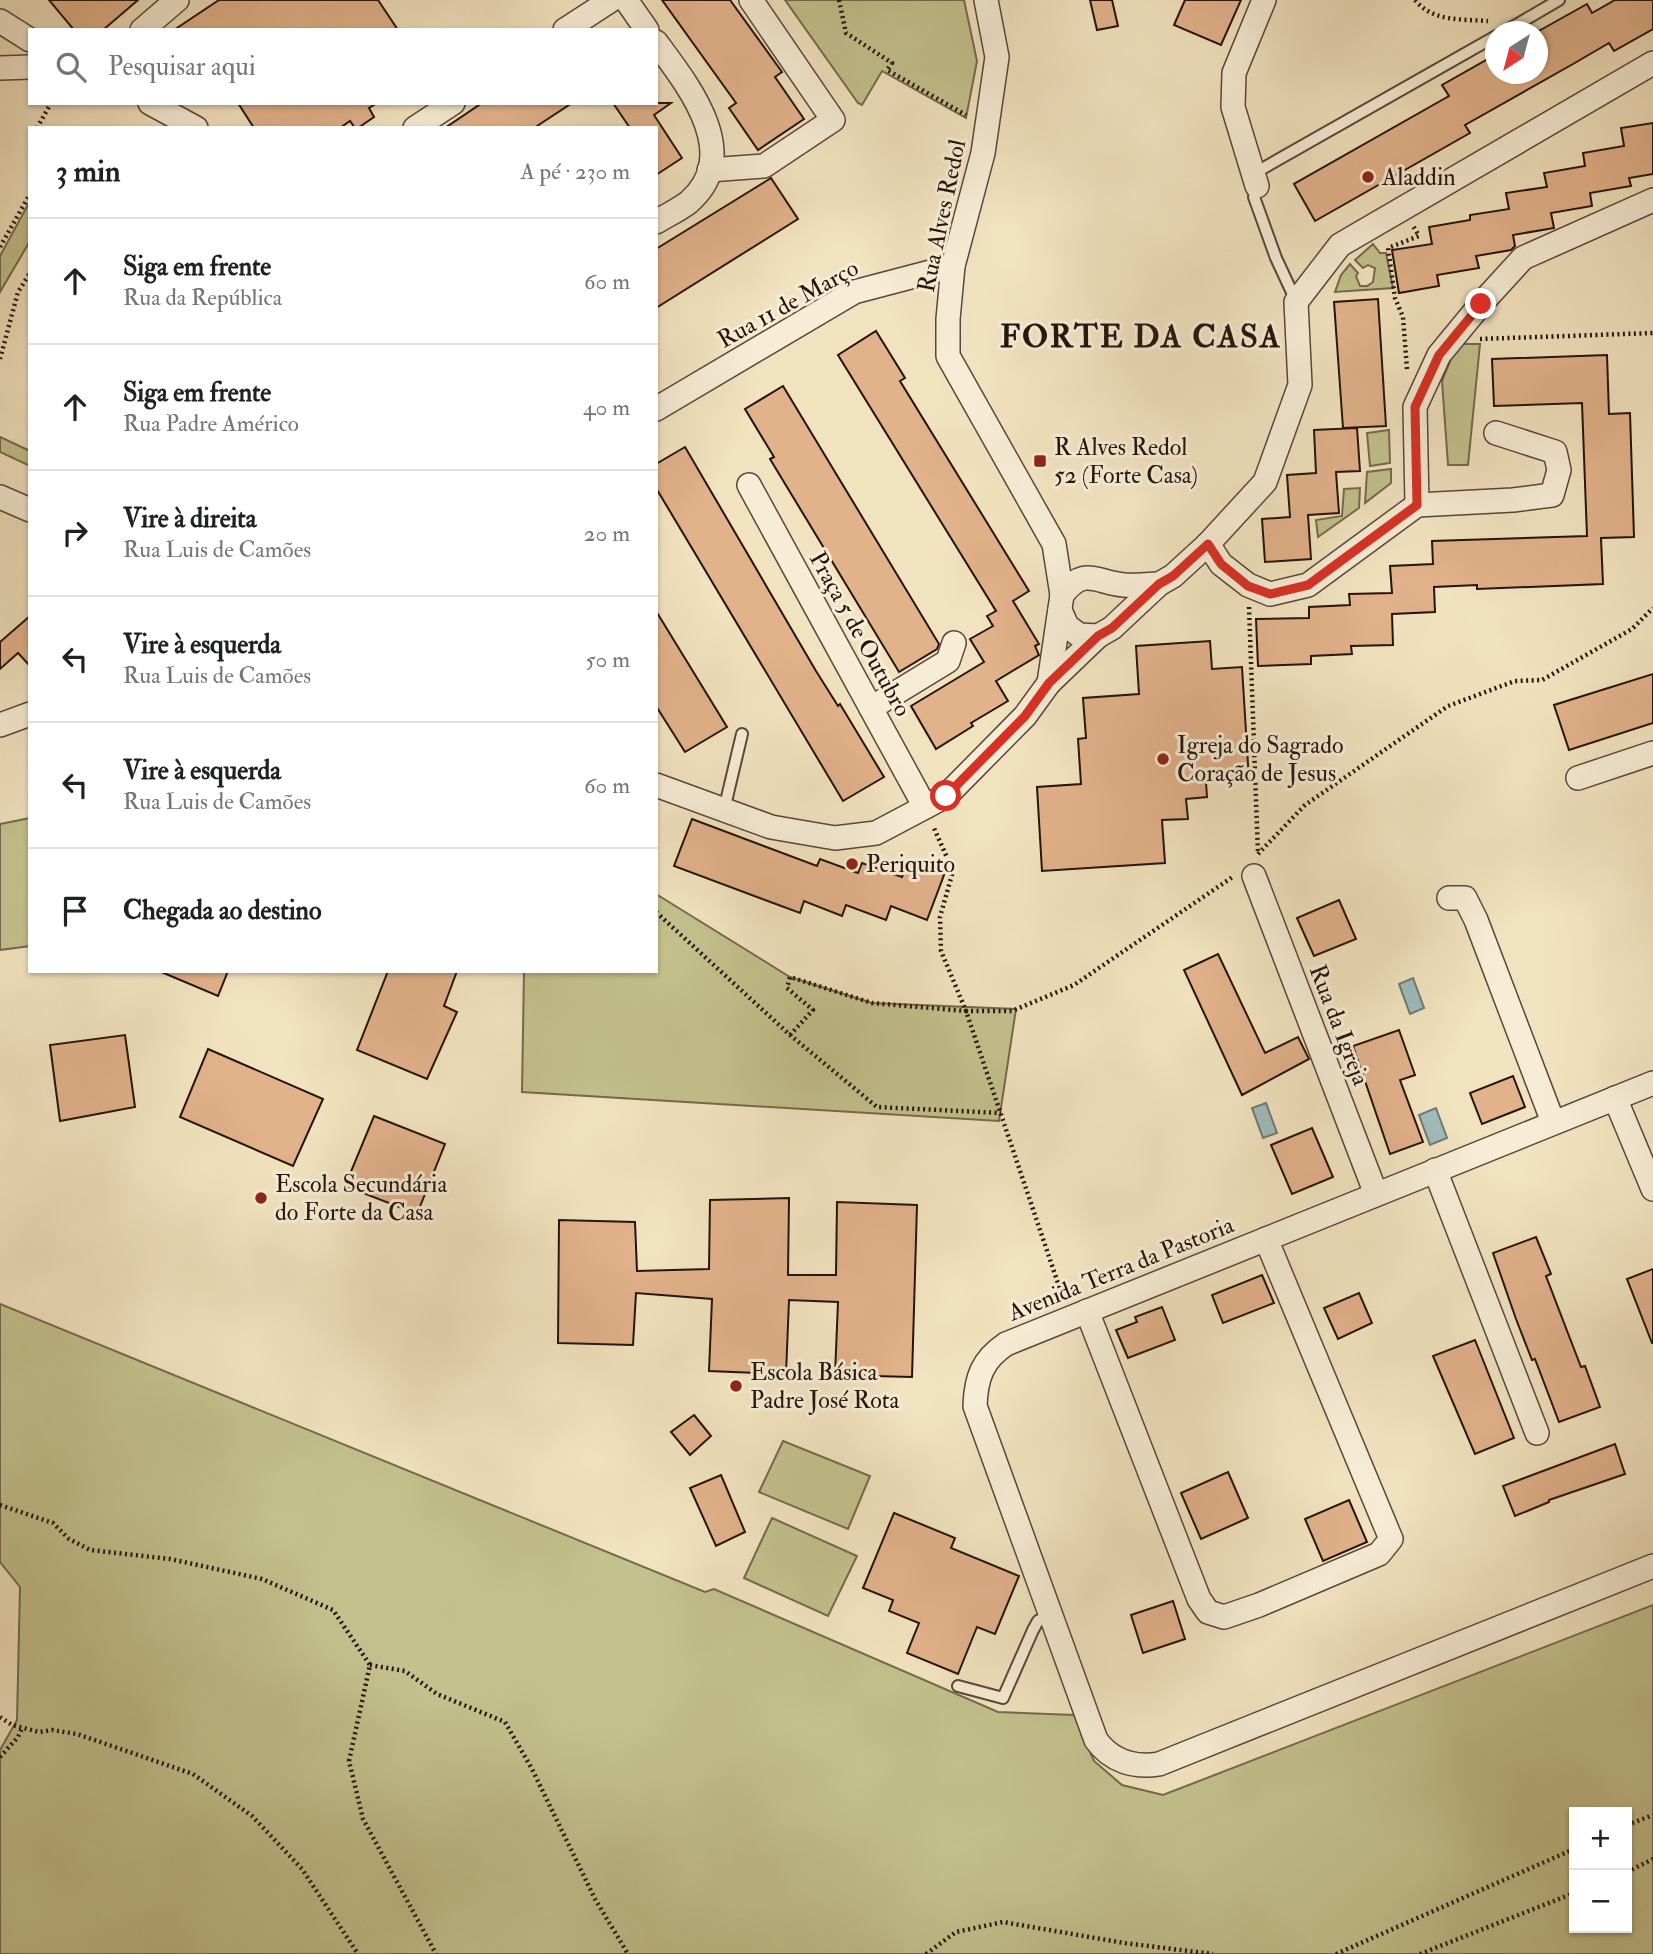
<!DOCTYPE html>
<html lang="pt">
<head>
<meta charset="utf-8">
<style>
	body { margin:0; font-family:"IM FELL Double Pica",serif; background:#f6f6f6; color:#202124 }
	.controls { position:absolute; right:21px; bottom:21px; display:grid; overflow:hidden; border-radius:0px; box-shadow:0 2px 5px #0004 }
	.controls button { width:63px; height:63px; display:grid; place-items:center; padding:0; border:0; border-bottom:2px solid #e0e0e0; background:#fff; color:#202124; font:35px sans-serif }
	.compass { position:absolute; left:1485px; top:21px; width:63px; height:63px; border-radius:50%; background:#fff; box-shadow:0 2px 5px #0004; rotate:216deg }
	.stop { position:absolute; width:21px; height:21px; margin:-16px; border:5px solid #d93025; border-radius:50%; background:#fff }
	.stop.end { background:#d93025; border-color:#fff; box-shadow:0 2px 7px #0008 }
	.list { margin:0; padding:0; list-style:none }
	h2 { display:flex; justify-content:space-between; align-items:center; height:91px; margin:0; padding:0 28px; font-size:30px }
	h2 small { font-size:23px; font-weight:400; color:#757577 }
	.list li { display:grid; grid-template-columns:46px 1fr auto; gap:21px; align-items:center; box-sizing:border-box; height:126px; padding:0 28px; border-top:2px solid #e0e0e0 }
	.list b { display:block; font-size:26px; white-space:nowrap }
	.list p { margin:0; font-size:23px; white-space:nowrap; color:#757577 }
	.list em { font-size:23px; font-style:normal; color:#757577 }
	.icon { flex:none; width:38px; height:38px; fill:none; stroke:currentColor; stroke-width:2; stroke-linecap:round; stroke-linejoin:round }
	.map { position:relative; flex:none; width:1653px; height:1954px; overflow:hidden }
	.search { position:absolute; background:#fff; box-shadow:0 2px 5px #0004; left:28px; top:28px; width:630px; height:77px; display:flex; align-items:center; gap:18px; box-sizing:border-box; padding:0 24px; border-radius:0px; color:#757577; font-size:26px }
	.panel { position:absolute; background:#fff; box-shadow:0 2px 5px #0004; left:28px; top:126px; width:630px; height:847px; border-radius:0px }
	.map>svg:first-child { display:block }
</style>
</head>
<body>
<div class="map">
<svg width="1653" height="1954" viewBox="0 0 1653 1954">
	<rect width="100%" height="100%" fill="#f2e3c0"/>
	<filter id="stains"><feTurbulence type="fractalNoise" baseFrequency=".00286" numOctaves="4"/><feColorMatrix values="0 0 0 0 .2 0 0 0 0 .09 0 0 0 0 .02 0 0 0 .5 -.17"/></filter>
	<radialGradient id="worn" r=".72"><stop offset=".6" stop-color="#630" stop-opacity="0"/><stop offset="1" stop-color="#630" stop-opacity=".3"/></radialGradient>
	<g fill="#c3c18d" stroke="#746a4d" stroke-width="2" fill-rule="evenodd">
		<polygon points="785,0 964,0 977,61 966,118 882,71 862,105 858,103"/>
		<polygon points="30,201 30,241 0,292 0,256"/>
		<polygon points="1373,244 1380,253 1386,253 1393,288 1335,292 1341,275 1350,264 1358,273 1356,276 1360,286 1367,286 1373,282 1375,268 1368,265 1363,268 1355,260"/>
		<polygon points="1457,344 1480,344 1468,465 1448,465 1442,381"/>
		<polygon points="1389,430 1390,463 1370,466 1367,433"/>
		<polygon points="0,437 30,451 30,466 0,452"/>
		<polygon points="1391,469 1391,483 1365,503 1367,472"/>
		<polygon points="1360,488 1359,508 1318,537 1316,520 1342,516 1344,489"/>
		<polygon points="30,818 30,946 0,950 0,824"/>
		<polygon points="656,894 790,977 872,1003 1016,1009 999,1121 522,1092 524,971 656,971"/>
		<path d="M0 1304 705 1592 714 1589 998 1712 1074 1715 1094 1761 1122 1785 1163 1795 1653 1605V1954H0V1750L17 1720 20 1587 0 1562ZM1574 1812H1627V1928H1574Z"/>
		<polygon points="783,1441 870,1476 848,1529 759,1492"/>
		<polygon points="772,1518 857,1556 828,1616 744,1578"/>
	</g>
	<g fill="#9fbcbc" stroke="#6e7876" stroke-width="2">
		<polygon points="1413,978 1424,1008 1410,1014 1399,984"/>
		<polygon points="1266,1103 1277,1133 1263,1138 1252,1108"/>
		<polygon points="1436,1108 1447,1138 1430,1145 1419,1115"/>
	</g>
	<g fill="#e2b28b" stroke="#24130d" stroke-width="2">
		<polygon points="49,0 138,0 103,30 74,30"/>
		<polygon points="219,0 378,0 398,30 174,30"/>
		<polygon points="662,0 730,0 782,72 775,77 804,119 758,150 729,108 736,103"/>
		<polygon points="1090,0 1112,0 1118,26 1097,30"/>
		<polygon points="1185,0 1241,0 1221,45 1174,25"/>
		<polygon points="1615,0 1653,0 1653,29 1614,51 1609,43 1573,64 1465,125 1470,133 1315,221 1294,184 1449,96 1442,85 1495,55 1495,74 1537,74 1537,32 1587,4 1592,13"/>
		<polygon points="238,103 377,103 369,108 374,117 358,128 355,128 350,121 340,128 254,128"/>
		<polygon points="482,103 572,103 534,128 445,128"/>
		<polygon points="613,103 671,103 654,115 682,158 656,175 656,128 630,128"/>
		<polygon points="1653,123 1653,174 1629,178 1631,186 1590,193 1592,206 1551,213 1554,228 1513,235 1515,246 1511,250 1476,256 1479,268 1437,275 1439,286 1399,293 1392,250 1432,244 1429,227 1470,220 1470,215 1509,209 1506,193 1547,187 1544,173 1585,166 1583,153 1624,146 1621,128"/>
		<polygon points="771,178 798,219 656,308 656,249"/>
		<polygon points="1378,299 1386,426 1343,428 1334,302"/>
		<polygon points="876,331 905,378 900,381 1029,591 1013,601 1039,644 1035,646 1039,655 996,681 1008,701 971,723 973,726 936,749 911,706 984,662 970,639 993,626 987,616 996,611 838,355"/>
		<polygon points="1607,355 1609,414 1630,413 1634,537 1601,538 1603,584 1477,589 1477,585 1434,587 1435,612 1392,614 1393,645 1351,646 1352,654 1311,656 1311,664 1258,666 1256,619 1309,618 1309,607 1350,605 1349,594 1392,593 1390,566 1433,564 1432,541 1587,536 1582,403 1494,406 1492,359"/>
		<polygon points="783,386 939,644 937,649 899,672 770,459 774,457 745,409"/>
		<polygon points="1357,428 1360,471 1336,472 1339,513 1308,515 1311,559 1265,562 1262,519 1290,517 1287,475 1316,473 1314,430"/>
		<polygon points="685,447 816,671 838,706 840,704 884,777 843,801 656,488 656,464"/>
		<polygon points="656,611 727,727 685,752 656,706"/>
		<polygon points="30,616 30,666 18,653 0,669 0,642"/>
		<polygon points="1210,641 1212,669 1242,667 1249,780 1206,782 1207,797 1186,799 1188,819 1162,820 1165,863 1042,871 1037,787 1081,784 1078,739 1086,738 1083,698 1139,694 1136,646"/>
		<polygon points="1653,674 1653,723 1569,750 1554,705"/>
		<polygon points="692,819 817,866 820,859 858,873 862,863 902,877 908,861 944,875 927,920 891,906 886,920 846,905 842,916 804,901 800,913 674,866"/>
		<polygon points="1339,900 1356,939 1314,956 1297,918"/>
		<polygon points="1218,954 1265,1053 1298,1037 1309,1059 1242,1095 1184,970"/>
		<polygon points="159,971 228,971 218,996"/>
		<polygon points="388,971 457,971 444,1006 457,1012 427,1079 357,1050"/>
		<polygon points="1399,1030 1415,1075 1400,1080 1423,1142 1390,1154 1353,1046"/>
		<polygon points="125,1035 135,1107 60,1121 50,1045"/>
		<polygon points="208,1049 323,1099 293,1166 180,1117"/>
		<polygon points="1513,1076 1525,1107 1482,1124 1470,1093"/>
		<polygon points="374,1116 445,1144 417,1214 345,1186"/>
		<polygon points="1312,1128 1333,1177 1292,1194 1271,1145"/>
		<polygon points="789,1198 788,1275 836,1275 837,1202 917,1205 912,1377 835,1375 838,1302 789,1300 786,1374 709,1371 712,1299 636,1293 633,1345 558,1343 559,1220 635,1222 637,1271 709,1269 710,1200"/>
		<polygon points="1536,1237 1551,1274 1546,1276 1581,1367 1585,1366 1600,1407 1559,1422 1535,1359 1532,1360 1516,1319 1493,1253"/>
		<polygon points="1653,1269 1653,1343 1652,1343 1627,1279"/>
		<polygon points="1262,1275 1274,1303 1223,1323 1212,1295"/>
		<polygon points="1359,1293 1372,1323 1338,1339 1324,1308"/>
		<polygon points="1162,1307 1175,1340 1128,1358 1116,1330 1137,1322 1135,1317"/>
		<polygon points="1475,1340 1514,1438 1475,1454 1433,1356"/>
		<polygon points="694,1415 711,1436 690,1455 671,1432"/>
		<polygon points="1615,1444 1625,1474 1549,1500 1549,1502 1515,1516 1503,1486"/>
		<polygon points="1228,1472 1248,1518 1201,1539 1181,1493"/>
		<polygon points="721,1475 745,1532 716,1546 690,1488"/>
		<polygon points="1349,1500 1367,1542 1323,1561 1305,1519"/>
		<polygon points="894,1513 955,1538 951,1548 1019,1576 995,1634 977,1627 958,1674 907,1653 919,1623 889,1611 893,1600 863,1588"/>
		<polygon points="1173,1601 1185,1639 1143,1653 1131,1615"/>
	</g>
	<g fill="none" stroke-linecap="round" stroke-linejoin="round">
		<defs>
			<g id="lane">
				<polyline points="1504,32 1559,0"/>
				<polyline points="1296,301 1276,258 1254,197 1260,170 1496,36"/>
				<polyline points="724,810 742,734"/>
				<polyline points="958,1686 1003,1698 1033,1630 1038,1621 1051,1614"/>
			</g>
			<g id="street">
				<polyline points="626,0 647,30"/>
				<polyline points="986,0 997,57 983,153 953,266 948,319 948,356 1054,544 1062,595"/>
				<polyline points="0,21 30,40"/>
				<polyline points="142,30 177,0"/>
				<polyline points="565,30 611,0"/>
				<path d="M656 42C687 84 744 154 689 202 679 210 667 215 656 222"/>
				<polyline points="0,68 30,67"/>
				<polyline points="150,103 196,128"/>
				<polyline points="415,128 453,103"/>
				<polyline points="709,170 764,166 833,120 751,0"/>
				<polyline points="1257,186 1233,107 1234,73 1264,0"/>
				<polyline points="656,409 854,292 953,266"/>
				<polyline points="749,485 925,807"/>
				<polyline points="0,497 30,510"/>
				<polyline points="1417,505 1513,500 1552,495 1559,470 1555,452 1496,433"/>
				<polyline points="1208,544 1221,564 1248,585 1270,594 1308,585 1417,505 1415,407 1439,355 1481,304 1523,258 1653,200"/>
				<polyline points="1060,610 1067,626 1079,635 1098,636 1112,628 1159,584 1173,576 1208,544 1265,482 1300,385 1296,302 1340,245 1653,63"/>
				<path d="M1049 683 1062 595C1084 566 1095 582 1124 585 1135 586 1148 584 1159 584"/>
				<polyline points="871,708 948,661 954,643"/>
				<polyline points="0,725 30,714"/>
				<polyline points="1578,778 1653,753"/>
				<polyline points="656,785 771,827 835,838 876,833 946,796 1025,716 1049,683 1098,636"/>
				<polyline points="1254,876 1376,1194"/>
				<polyline points="1449,898 1465,898 1476,920 1553,1122"/>
				<path d="M1653 1083 1006 1344C982 1360 976 1378 975 1406L1096 1740C1111 1761 1134 1768 1159 1764L1653 1566"/>
				<polyline points="1615,1098 1653,1189"/>
				<polyline points="1435,1170 1537,1433"/>
				<polyline points="1087,1311 1199,1599 1208,1612 1224,1617 1259,1605 1379,1554 1391,1539 1266,1239"/>
			</g>
		</defs>
		<use href="#lane" stroke="#58473a" stroke-width="14"/>
		<use href="#street" stroke="#58473a" stroke-width="26"/>
		<g stroke="#24130d" stroke-width="4.5" stroke-dasharray="2 3.5" stroke-linecap="butt">
			<polyline points="839,0 846,33 892,63 887,70 966,115"/>
			<path d="M1415 0C1433 22 1461 19 1488 21"/>
			<polyline points="37,128 51,103"/>
			<polyline points="0,247 30,194"/>
			<polyline points="1480,339 1653,333"/>
			<polyline points="0,359 18,292 30,273"/>
			<polyline points="1407,369 1403,317 1395,298 1388,248 1419,236 1413,226"/>
			<polyline points="1249,607 1258,854"/>
			<polyline points="1258,854 1305,805 1448,706 1515,681 1542,680 1632,629 1653,608"/>
			<polyline points="656,912 790,1035 877,1107 1001,1113"/>
			<polyline points="790,1035 813,1010 787,988 790,977 872,1003 966,1011 941,951 940,917 953,871 933,826"/>
			<polyline points="1063,1298 966,1011 1012,1011 1074,985 1234,876"/>
			<polyline points="0,1505 53,1523 69,1539 90,1550 170,1559 262,1579 333,1610 370,1665 349,1761 363,1819 436,1954"/>
			<polyline points="370,1665 405,1671 437,1694 505,1722 532,1769 595,1899 628,1954"/>
			<polyline points="0,1717 12,1725 39,1732 52,1730 77,1734 193,1774 252,1816 302,1869 358,1954"/>
			<polyline points="0,1757 18,1737 22,1728"/>
			<polyline points="1627,1825 1653,1815"/>
			<polyline points="1627,1872 1653,1859"/>
			<polyline points="926,1954 956,1932 1003,1922 1124,1943 1213,1954"/>
			<polyline points="1336,1954 1574,1849"/>
			<polyline points="1420,1954 1574,1893"/>
		</g>
		<use href="#lane" stroke="#f7edd6" stroke-width="10"/>
		<use href="#street" stroke="#f7edd6" stroke-width="23"/>
	</g>
	<g fill="none" stroke-linecap="round" stroke-linejoin="round">
		<polyline stroke="#d93025" stroke-width="9" points="946,796 1025,716 1049,683 1098,636 1112,628 1159,584 1173,576 1208,544 1221,564 1248,586 1270,594 1308,585 1417,505 1415,407 1439,355 1481,304"/>
	</g>
	<g fill="#8f2418" stroke="#f7edd6" stroke-width="2.5">
		<circle cx="1368" cy="177" r="7"/>
		<rect x="1033" y="454" width="14" height="14" rx="3.5"/>
		<circle cx="1163" cy="759" r="7"/>
		<circle cx="852" cy="864" r="7"/>
		<circle cx="261" cy="1198" r="7"/>
		<circle cx="736" cy="1386" r="7"/>
	</g>
	<g text-anchor="middle" dominant-baseline="central" stroke-width="6" stroke-linejoin="round" paint-order="stroke">
		<g font-size="24" fill="#24130d" stroke="#f7edd6" text-anchor="start">
			<text x="1382" y="177">Aladdin</text>
			<text x="1054" y="447">R Alves Redol<tspan x="1054" dy="28">52 (Forte Casa)</tspan></text>
			<text x="1177" y="745">Igreja do Sagrado<tspan x="1177" dy="28">Coração de Jesus</tspan></text>
			<text x="866" y="864">Periquito</text>
			<text x="275" y="1184">Escola Secundária<tspan x="275" dy="28">do Forte da Casa</tspan></text>
			<text x="750" y="1372">Escola Básica<tspan x="750" dy="28">Padre José Rota</tspan></text>
		</g>
		<g font-size="24" fill="#24130d" stroke="#f7edd6">
			<text transform="translate(942 216) rotate(-78)">Rua Alves Redol</text>
			<text transform="translate(788 304) rotate(-29)">Rua 11 de Março</text>
			<text transform="translate(860 634) rotate(61)">Praça 5 de Outubro</text>
			<text transform="translate(1339 1025) rotate(69)">Rua da Igreja</text>
			<text transform="translate(1121 1269) rotate(-22)">Avenida Terra da Pastoria</text>
		</g>
		<g font-size="32" font-weight="bold" letter-spacing="2" fill="#24130d" stroke="#f7edd6">
			<text x="1141" y="337">FORTE DA CASA</text>
		</g>
	</g>
	<rect width="100%" height="100%" filter="url(#stains)"/>
	<rect width="100%" height="100%" fill="url(#worn)"/>
</svg>
<div class="controls">
<button>+</button>
<button>−</button>
</div>
<svg class="compass" viewBox="-18 -18 36 36"><path d="M0-13l5 13h-10z" fill="#e53935"/><path d="M0 13l5-13h-10z" fill="#757577"/></svg>
<div class="stop" style="left:946px;top:796px"></div>
<div class="stop end" style="left:1481px;top:304px"></div>
<div class="search"><svg class="icon" aria-label="search" viewBox="0 0 24 24"><circle cx="10" cy="10" r="6"/><path d="M15 15l6 6"/></svg>Pesquisar aqui</div>
<section class="panel">
<h2>3 min<small>A pé · 230 m</small></h2>
<ul class="list">
<li><svg class="icon" aria-label="ahead" viewBox="0 0 24 24"><path d="M12 20V5M6 11l6-6 6 6"/></svg><div><b>Siga em frente</b><p>Rua da República</p></div><em>60 m</em></li>
<li><svg class="icon" aria-label="ahead" viewBox="0 0 24 24"><path d="M12 20V5M6 11l6-6 6 6"/></svg><div><b>Siga em frente</b><p>Rua Padre Américo</p></div><em>40 m</em></li>
<li><svg class="icon" aria-label="right" viewBox="0 0 24 24"><path d="M7 20v-9h11M14 6l5 5-5 5"/></svg><div><b>Vire à direita</b><p>Rua Luis de Camões</p></div><em>20 m</em></li>
<li><svg class="icon" aria-label="left" viewBox="0 0 24 24"><path d="M17 20v-9H6M10 6l-5 5 5 5"/></svg><div><b>Vire à esquerda</b><p>Rua Luis de Camões</p></div><em>50 m</em></li>
<li><svg class="icon" aria-label="left" viewBox="0 0 24 24"><path d="M17 20v-9H6M10 6l-5 5 5 5"/></svg><div><b>Vire à esquerda</b><p>Rua Luis de Camões</p></div><em>60 m</em></li>
<li><svg class="icon" aria-label="arrive" viewBox="0 0 24 24"><path d="M6 21V4h12l-3 4 3 4H6"/></svg><div><b>Chegada ao destino</b></div></li>
</ul>
</section>
</div>
</body>
</html>
